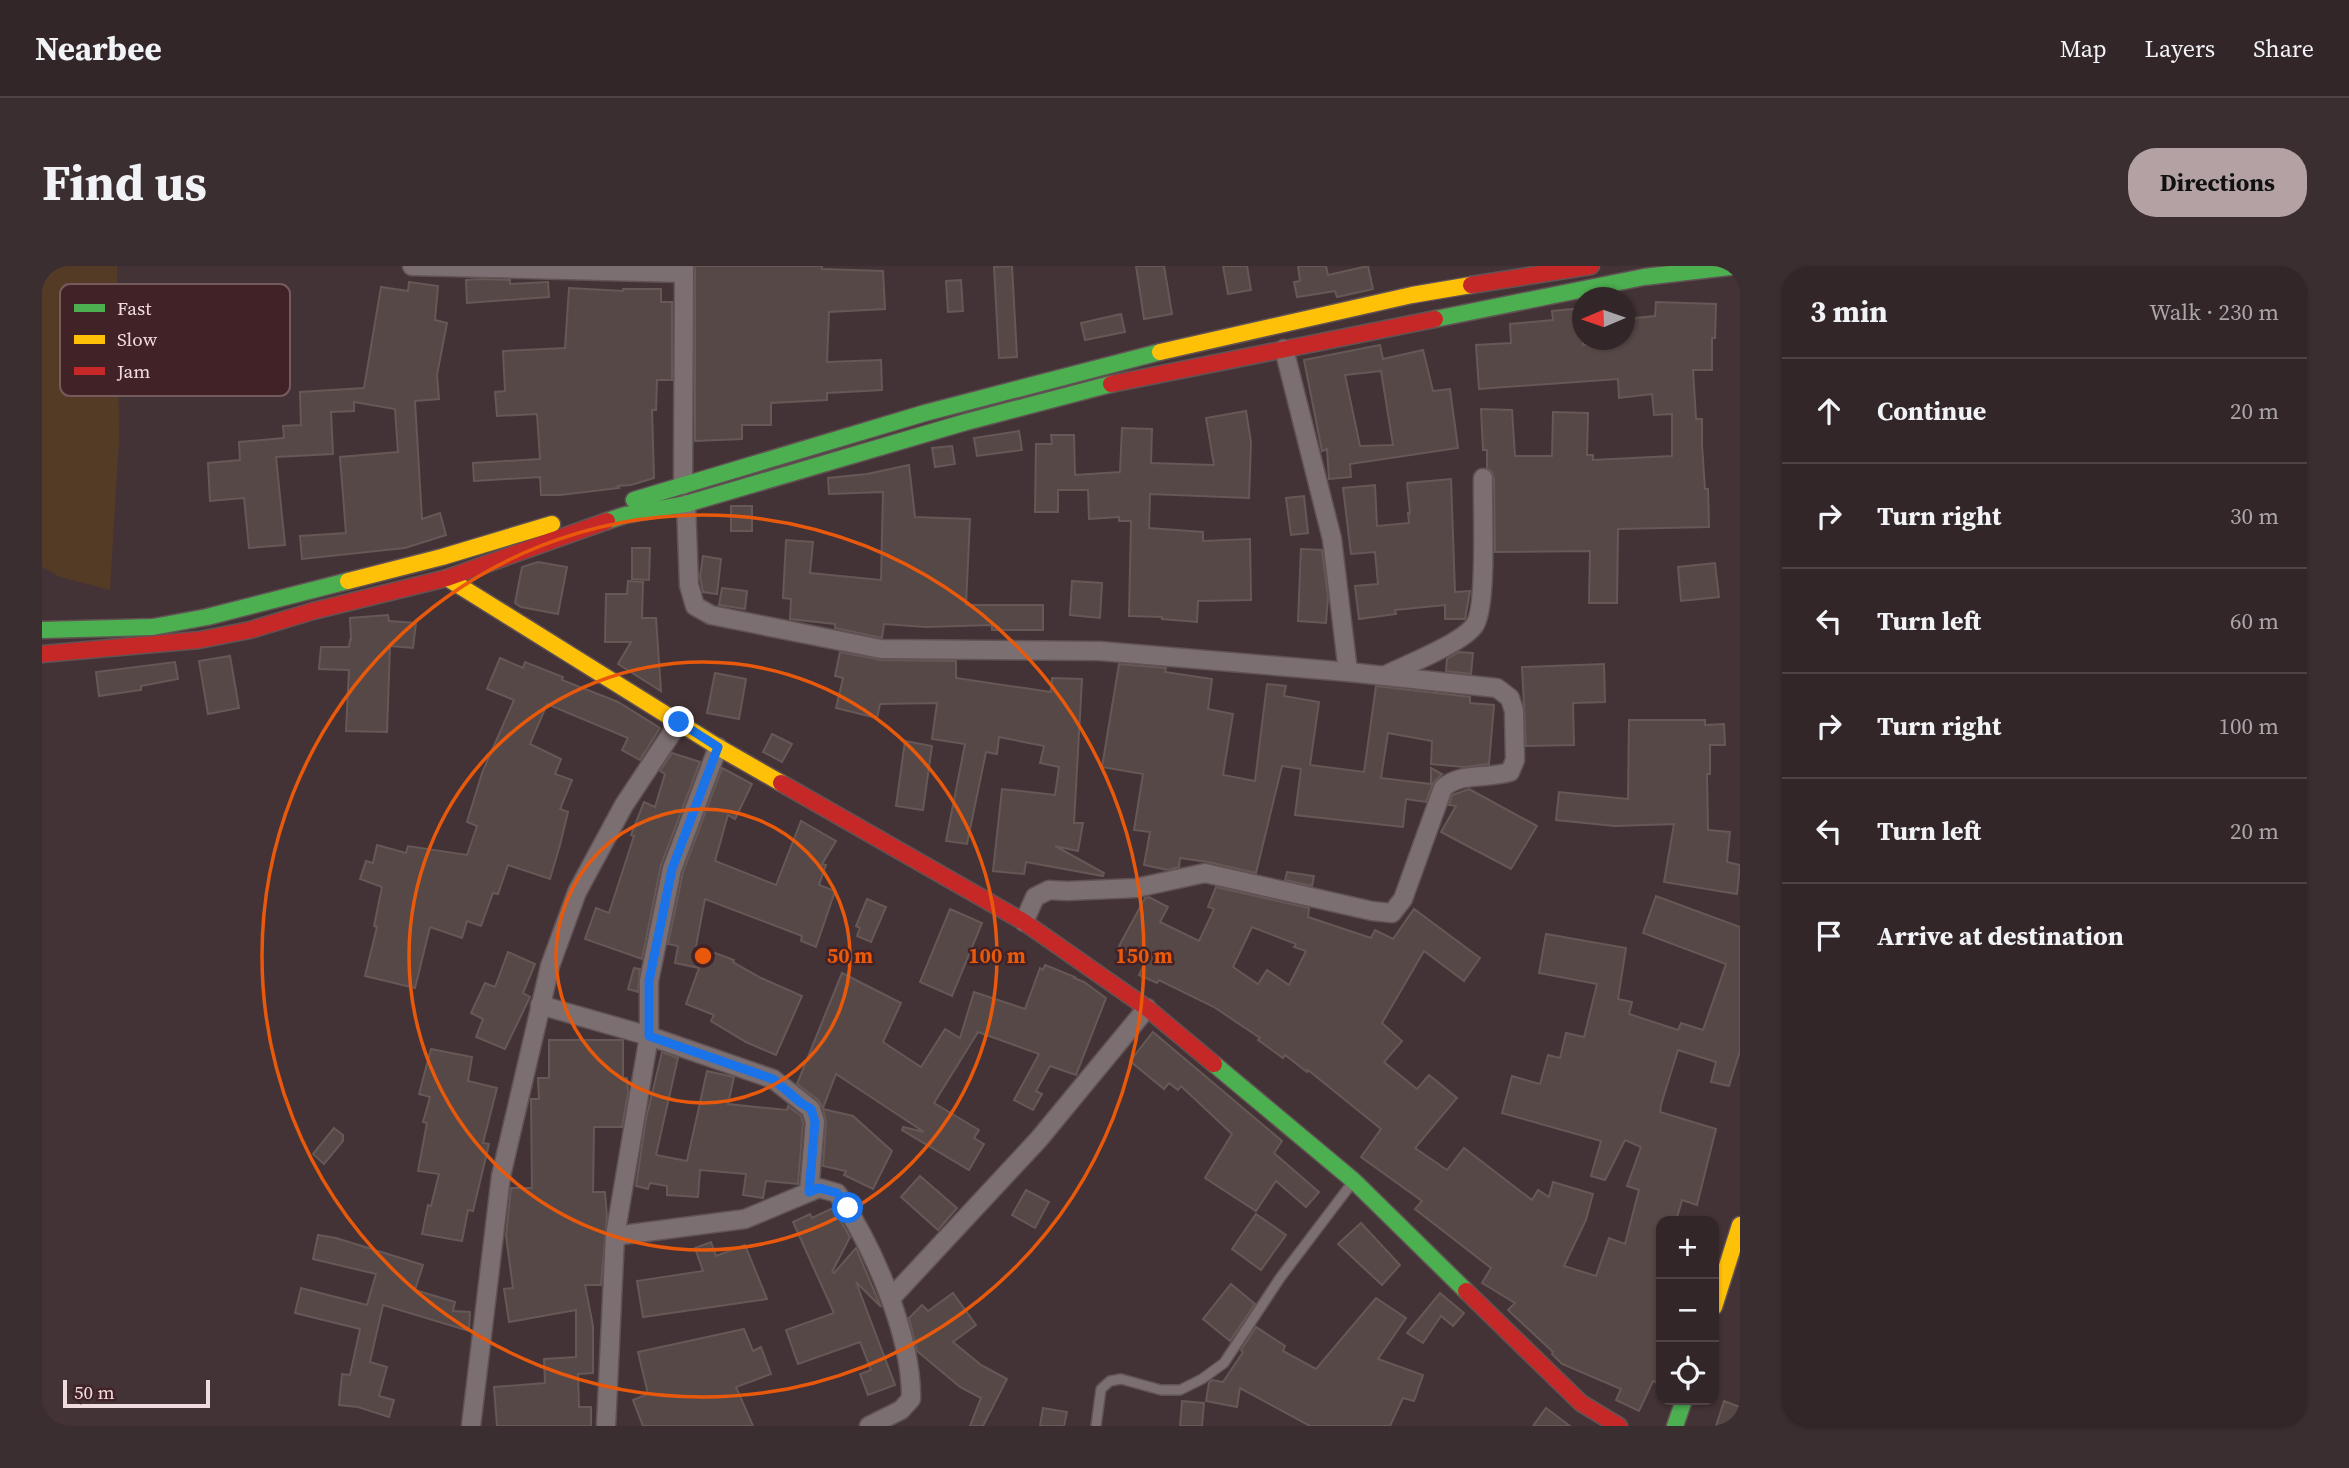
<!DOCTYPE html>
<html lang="en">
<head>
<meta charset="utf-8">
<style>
	body { margin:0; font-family:"Source Serif 4",serif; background:#3b2e30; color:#f1f3f6 }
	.controls { position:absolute; right:21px; bottom:21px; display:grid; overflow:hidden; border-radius:14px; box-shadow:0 2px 5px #0004 }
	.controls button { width:63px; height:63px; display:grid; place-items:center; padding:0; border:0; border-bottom:2px solid #4e4345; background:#332628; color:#f1f3f6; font:35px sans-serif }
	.compass { position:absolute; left:1530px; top:21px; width:63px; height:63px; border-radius:50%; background:#332628; box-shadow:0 2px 5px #0004; rotate:268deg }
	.scale { position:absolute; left:21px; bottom:18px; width:147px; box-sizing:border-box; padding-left:7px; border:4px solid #f0dcde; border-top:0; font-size:19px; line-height:24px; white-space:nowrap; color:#f0dcde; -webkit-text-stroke:5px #402227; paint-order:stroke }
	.stop { position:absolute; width:21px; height:21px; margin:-16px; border:5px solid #1a73e8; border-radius:50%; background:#fff }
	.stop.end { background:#1a73e8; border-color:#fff; box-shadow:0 2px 7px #0008 }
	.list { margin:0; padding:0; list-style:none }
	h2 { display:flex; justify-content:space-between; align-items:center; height:91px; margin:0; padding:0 28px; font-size:30px }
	h2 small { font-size:23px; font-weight:400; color:#a9a5a8 }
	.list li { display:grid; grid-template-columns:46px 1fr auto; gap:21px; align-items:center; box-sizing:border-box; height:105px; padding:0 28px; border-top:2px solid #4e4345 }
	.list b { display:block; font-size:26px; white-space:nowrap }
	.list em { font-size:23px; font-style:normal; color:#a9a5a8 }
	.icon { flex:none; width:38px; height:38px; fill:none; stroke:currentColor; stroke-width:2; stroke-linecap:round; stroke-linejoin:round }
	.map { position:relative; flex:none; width:1698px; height:1160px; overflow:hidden; border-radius:28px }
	header { display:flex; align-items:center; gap:42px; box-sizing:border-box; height:98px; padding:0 35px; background:#332628; border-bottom:2px solid #4e4345 }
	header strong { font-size:33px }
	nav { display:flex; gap:38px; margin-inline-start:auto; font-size:24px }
	.intro { display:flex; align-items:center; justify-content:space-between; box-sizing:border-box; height:168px; padding:0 42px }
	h1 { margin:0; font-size:49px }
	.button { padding:18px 32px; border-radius:28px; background:#b4a1a3; color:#111; font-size:24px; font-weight:700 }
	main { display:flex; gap:42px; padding:0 42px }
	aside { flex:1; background:#332628; border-radius:28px; box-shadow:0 2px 5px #0004 }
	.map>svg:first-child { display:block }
</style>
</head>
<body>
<header>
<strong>Nearbee</strong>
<nav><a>Map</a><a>Layers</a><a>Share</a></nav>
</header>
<div class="intro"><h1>Find us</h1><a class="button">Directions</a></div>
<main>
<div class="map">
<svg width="1698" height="1160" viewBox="0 0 1698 1160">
	<rect width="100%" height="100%" fill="#443336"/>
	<polygon fill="#543b26" points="0,0 75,0 77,173 68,324 18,311 0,301"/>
	<g fill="#554847" stroke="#655857" stroke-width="2" fill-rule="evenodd">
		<polygon points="653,0 780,0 780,3 841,5 843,43 787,46 785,96 839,94 840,124 785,127 785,134 729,137 729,159 700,159 700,173 653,175"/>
		<polygon points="970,0 975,91 957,92 952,1"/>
		<polygon points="1094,0 1122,0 1130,48 1102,53"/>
		<polygon points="1181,0 1205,0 1209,24 1186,28"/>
		<polygon points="1256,0 1284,0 1286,9 1326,0 1331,23 1295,31 1293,25 1255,31 1252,16 1258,15"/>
		<polygon points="441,13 468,14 468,18 506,16 507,31 425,37 424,14"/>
		<polygon points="919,14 921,45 906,46 904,15"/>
		<polygon points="367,16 396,20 393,54 405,57 395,109 397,133 373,135 380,253 398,247 404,269 363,282 260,293 258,270 304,267 298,191 356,186 353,143 312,136 312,145 289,146 291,188 234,191 243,279 207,282 202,232 168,235 166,197 198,194 197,176 242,172 241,160 259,159 258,126 322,122 339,21 366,25"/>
		<polygon points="527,22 581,25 581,23 619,23 619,36 630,36 630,114 615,114 614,144 610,144 612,212 589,219 576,220 577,222 518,229 499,229 498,211 432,215 431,197 498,193 495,148 455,150 453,126 463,125 461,85 523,82"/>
		<polygon points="1614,36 1674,38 1673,72 1670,72 1670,104 1651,104 1654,153 1660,153 1660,179 1663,223 1666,223 1667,261 1576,263 1575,337 1547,337 1548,285 1453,286 1452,212 1450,206 1445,202 1445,184 1441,184 1439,143 1470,144 1473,190 1510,190 1511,146 1546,147 1545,189 1551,189 1551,194 1630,190 1630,148 1612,149 1610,128 1577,132 1576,113 1437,123 1434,79 1469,77 1468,58 1511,54 1510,45 1541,42 1541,79 1573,76 1572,74 1583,74 1583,53 1613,50"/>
		<polygon points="1079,48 1083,66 1043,74 1039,57"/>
		<path d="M1338 79 1341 93 1381 84 1391 125 1408 123 1416 182 1308 198 1309 211 1287 213 1285 183 1280 185 1262 94ZM1339 105 1351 179 1318 180 1303 109Z"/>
		<polygon points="1204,145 1209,176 1207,232 1108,228 1107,262 1161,266 1161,275 1208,273 1209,334 1156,335 1155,356 1120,353 1120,351 1087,350 1089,255 1077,255 1077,251 1047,253 1046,224 1016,224 1016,246 993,246 994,178 1010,178 1009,169 1032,169 1033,209 1078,206 1080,162 1110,163 1109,197 1172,199 1164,152"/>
		<polygon points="977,165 980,184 935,190 932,172"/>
		<polygon points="910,180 913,198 893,201 890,182"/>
		<polygon points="867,199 873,251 928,253 924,339 1001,339 1001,364 950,364 950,359 884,361 842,358 840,372 793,362 793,358 748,353 749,333 741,332 744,274 771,276 768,307 839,314 841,226 787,228 786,212 825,208"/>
		<polygon points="1409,213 1413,326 1428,325 1423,353 1403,353 1403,339 1353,344 1354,348 1317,353 1313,320 1336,318 1333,286 1309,288 1301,222 1333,219 1335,260 1367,257 1366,247 1368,247 1365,217"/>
		<polygon points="1262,230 1266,267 1249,269 1244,232"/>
		<rect x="689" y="240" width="21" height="25"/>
		<polygon points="590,282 608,282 607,314 590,313"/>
		<polygon points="1259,283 1280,284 1286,331 1284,357 1256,355"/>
		<polygon points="661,290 679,293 675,328 661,326 658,311"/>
		<polygon points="496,296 525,301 516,348 479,341 473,337 480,301"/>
		<polygon points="1673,297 1677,331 1639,335 1636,301"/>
		<polygon points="586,315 601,316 600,352 614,352 619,425 576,398 589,376 563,376 564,328 585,328"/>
		<polygon points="1030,315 1060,317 1058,352 1028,349"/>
		<polygon points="680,322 705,325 703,343 677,339"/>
		<polygon points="346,349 347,355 374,357 371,382 348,380 345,466 304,465 307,404 277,403 279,381 307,381 308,374 309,374 308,352"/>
		<polygon points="798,386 839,394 914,395 914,412 1009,426 1010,412 1040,413 1032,557 1041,557 1036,585 1013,580 1062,607 1061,610 984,596 982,608 951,605 960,523 1013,529 1017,501 998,497 1002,480 957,471 955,488 944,486 925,578 904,575 923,478 890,473 895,437 838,438 835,452 794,442 801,412 793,410"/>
		<polygon points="1417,386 1431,387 1429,408 1404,405 1405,393"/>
		<polygon points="188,390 197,442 166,448 157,395"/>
		<polygon points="458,392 481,402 483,396 521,411 520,414 576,436 618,462 598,494 580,484 586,472 505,438 488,478 519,493 513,508 530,514 518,543 526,546 518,579 508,613 466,599 456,628 451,627 439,660 425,655 420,672 388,661 373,722 323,710 335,661 332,660 340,621 318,613 324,595 331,597 335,579 364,587 366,580 425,589 435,560 425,556 440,507 472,434 445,423"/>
		<polygon points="133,396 136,413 99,420 99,424 57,430 54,406"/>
		<polygon points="1077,398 1124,402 1123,406 1170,413 1166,443 1191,448 1181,509 1213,515 1225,418 1244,420 1242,430 1277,436 1268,499 1322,506 1334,420 1428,431 1428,437 1452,439 1447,498 1422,501 1389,498 1390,475 1346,467 1339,512 1389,518 1389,502 1400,508 1391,517 1384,536 1364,533 1361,561 1253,549 1259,503 1240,500 1214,607 1166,596 1138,592 1137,601 1126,604 1102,599 1108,566 1092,564 1101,508 1060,501"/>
		<polygon points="1562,398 1563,436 1531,437 1532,479 1484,480 1480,401"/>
		<polygon points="673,407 704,413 697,453 665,447"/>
		<polygon points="1587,454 1663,454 1663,459 1682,458 1683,479 1668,479 1668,508 1665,508 1666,564 1688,566 1685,596 1698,599 1695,628 1622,616 1632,558 1573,560 1514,554 1517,526 1586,533"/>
		<polygon points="730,468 750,478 740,496 721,486"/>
		<polygon points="863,475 890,480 881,544 854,540"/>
		<polygon points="630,487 658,496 619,599 600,693 543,673 554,642 567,647 592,570 589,569 602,536 613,541 623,508 618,505"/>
		<polygon points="680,502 710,518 693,553 686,549 673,595 734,619 759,555 794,575 780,598 784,599 777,619 793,625 774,681 759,675 760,670 663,633 654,680 692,694 691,696 719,712 760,730 734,789 704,776 669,755 672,749 644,738 657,702 633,697 636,680 626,678 641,606"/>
		<polygon points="1427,523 1495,560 1469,603 1399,566 1414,540 1407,539 1410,529"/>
		<polygon points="1245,606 1272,610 1270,620 1243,614"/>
		<path d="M1174 621 1267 642 1266 651 1329 672 1333 664 1351 673 1372 643 1438 692 1422 715 1382 685 1340 757 1360 775 1342 796 1375 823 1387 809 1415 832 1373 882 1405 904 1422 882 1490 934 1496 924 1507 931 1511 916 1551 928 1544 954 1522 1000 1554 1010 1567 972 1583 978 1597 924 1585 920 1599 881 1583 874 1563 914 1549 910 1559 875 1460 847 1470 810 1498 818 1506 789 1518 792 1524 767 1542 771 1555 718 1497 707 1504 668 1584 682 1576 733 1590 736 1587 748 1636 764 1639 757 1661 764 1684 698 1601 667 1614 630 1698 661V785L1687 820 1669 816 1674 796 1636 784 1619 839 1618 846 1674 863 1655 939 1640 934 1634 955H1619V1118L1611 1115 1597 1145 1574 1134 1579 1123 1520 1098 1510 1088 1511 1086 1466 1044 1473 1037 1440 1017 1449 1002 1373 943 1380 935 1319 891 1339 863 1266 804 1265 806 1243 789 1241 792 1216 774 1218 772 1172 741 1117 714 1115 717 1097 709 1104 694 1077 680 1103 632 1107 631 1126 641 1118 656 1157 675 1172 643 1166 641ZM1210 661 1254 678 1252 681 1264 685 1247 719 1225 704 1216 718 1191 701Z"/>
		<polygon points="825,633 844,641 829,676 815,670 818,662 814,660"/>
		<polygon points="908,643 940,657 910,730 878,716"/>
		<polygon points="466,686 493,698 481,727 488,731 463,783 434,771 441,753 429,747 443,717 453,721"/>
		<polygon points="1003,699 1033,711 1032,712 1042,716 1064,732 1034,809 1008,800 994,825 1000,828 991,844 972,834 997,788 936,766 892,837 937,864 932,872 942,878 927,904 860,864 861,861 882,866 794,808 781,842 776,834 755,818 800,707 859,737 841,776 879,801 903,763 918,772 932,726 983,743 998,702 1001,704"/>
		<polygon points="592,702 598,703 596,726 586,723"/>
		<polygon points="1111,766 1240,875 1232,887 1277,926 1264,941 1234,915 1214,945 1163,912 1190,868 1139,820 1136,824 1127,817 1122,823 1088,795"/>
		<polygon points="507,774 581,774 581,812 585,812 586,827 580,861 552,861 551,926 563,926 565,951 559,1019 543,1019 551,1060 551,1107 536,1108 537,1141 549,1141 549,1160 455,1160 452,1121 503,1117 502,1093 534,1091 534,1044 467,1056 462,1023 471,1022 464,970 469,922 490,922 489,833 497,833 496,812 507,812"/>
		<polygon points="389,783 430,791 426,815 455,822 441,877 447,878 431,945 426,944 420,975 380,968 386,939 389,940 397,908 376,905 385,857 381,856 388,831 377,828"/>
		<polygon points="620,786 636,792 614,889 645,895 665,805 692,811 686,838 745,844 746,840 759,850 761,857 756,918 724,915 721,932 701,929 704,908 658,904 656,931 625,929 625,920 608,917 606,923 594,920 604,853"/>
		<polygon points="781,843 811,850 850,885 831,923 802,909 804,905 781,900 784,857"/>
		<polygon points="292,862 301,869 301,875 282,898 271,888"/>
		<polygon points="878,910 915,942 896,964 859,931"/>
		<polygon points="984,924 1007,936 993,962 970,949"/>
		<polygon points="791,942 808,971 790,1006 792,1007 814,982 839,1041 814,1016 853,1119 826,1129 818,1108 829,1104 818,1076 756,1098 744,1064 792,1047 751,956 768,948 770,952"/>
		<polygon points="1214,948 1244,969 1219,1004 1190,983"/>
		<polygon points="1319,957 1358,999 1340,1019 1296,978"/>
		<polygon points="276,969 294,972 381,999 373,1024 413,1036 411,1045 428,1046 427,1065 341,1039 328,1096 345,1101 337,1130 352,1134 347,1151 316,1141 297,1139 300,1108 308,1109 318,1063 253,1047 259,1022 325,1039 334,1008 271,993"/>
		<polygon points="669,976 674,990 703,979 725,1033 601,1051 595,1015 661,1005 653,982"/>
		<polygon points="1189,1018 1213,1038 1188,1075 1161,1053"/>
		<polygon points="911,1027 934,1059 911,1076 939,1099 965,1113 941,1160 928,1160 939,1132 918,1121 875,1085 867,1052 880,1039 886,1045"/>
		<polygon points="1398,1027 1422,1047 1411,1060 1399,1050 1381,1077 1365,1067"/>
		<polygon points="1334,1032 1364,1052 1336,1093 1381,1109 1372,1135 1361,1132 1348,1160 1268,1160 1198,1122 1195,1141 1164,1135 1167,1117 1170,1114 1181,1116 1201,1086 1199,1084 1214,1061 1243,1080 1241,1085 1274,1103"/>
		<polygon points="702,1063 711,1085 719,1081 729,1108 694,1121 711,1160 601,1160 591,1134 606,1128 596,1086"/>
		<polygon points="1140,1135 1162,1137 1160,1160 1138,1160"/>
		<polygon points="1682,1135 1698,1141 1698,1160 1674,1160"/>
		<polygon points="1001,1142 1025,1146 1022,1160 998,1160"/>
		<polygon points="1504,1142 1528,1160 1491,1160"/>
	</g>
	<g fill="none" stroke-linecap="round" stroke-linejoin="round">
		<defs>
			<polyline id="lane" points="1054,1160 1059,1123 1068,1115 1079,1113 1119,1124 1138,1124 1160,1113 1182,1097 1238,1012 1310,917"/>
			<g id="street">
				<polyline points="370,0 642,7"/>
				<polyline points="1242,83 1290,273 1306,406"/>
				<polyline points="641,219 642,0"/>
				<path d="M644 238 647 319 653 340 669 349 839 383 1058 385 1306 406 1455 422 1468 432 1472 445 1473 494 1468 506C1445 513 1419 506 1401 522L1361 633 1350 647 1330 645 1163 607 1094 622 1025 625 1007 624 993 631 982 656"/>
				<path d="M1344 409C1366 398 1418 378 1432 360 1446 343 1440 239 1441 212"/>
				<polyline points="498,739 607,770 731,813 769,843 773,856 767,926"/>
				<path d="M573 970 703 953 777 922 795 927C831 980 870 1069 869 1133L859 1144 827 1160"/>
				<polyline points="850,1031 997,873 1105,742"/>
				<polyline points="429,1160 459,910 508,700 535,626 582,539 637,456"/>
				<polyline points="564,1160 573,970 607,770 607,715 630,603 676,481"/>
			</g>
			<g id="fast">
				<polyline points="1393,53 1602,11 1696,0"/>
				<polyline points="592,234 883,147 1118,86"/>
				<polyline points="565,255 583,249 644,238 924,156 1069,118"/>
				<polyline points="0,364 111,361 165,351 306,315"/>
				<polyline points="1172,798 1312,915 1424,1025"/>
				<polyline points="1633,1160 1642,1134"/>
			</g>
			<g id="slow">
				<polyline points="1118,86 1370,29 1429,19"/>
				<polyline points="405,312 676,481 739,517"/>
				<polyline points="306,315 400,291 510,258"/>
				<polyline points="1672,1041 1698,959"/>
			</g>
			<g id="jam">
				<polyline points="1429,19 1549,0"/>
				<polyline points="1069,118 1393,53"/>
				<polyline points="0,388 157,374 208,364 271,345 405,312 565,255"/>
				<polyline points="739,517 982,656 1105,742 1172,798"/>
				<polyline points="1424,1025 1539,1137 1577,1160"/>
			</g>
		</defs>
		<use href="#lane" stroke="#615254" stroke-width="12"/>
		<use href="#street" stroke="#615254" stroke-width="21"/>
		<use href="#fast" stroke="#615254" stroke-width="19"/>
		<use href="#slow" stroke="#615254" stroke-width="19"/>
		<use href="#jam" stroke="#615254" stroke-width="19"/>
		<use href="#lane" stroke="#7c6f71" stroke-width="9"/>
		<use href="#street" stroke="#7c6f71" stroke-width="18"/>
		<use href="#fast" stroke="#4caf50" stroke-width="16"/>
		<use href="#slow" stroke="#ffc107" stroke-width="16"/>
		<use href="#jam" stroke="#c62828" stroke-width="16"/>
	</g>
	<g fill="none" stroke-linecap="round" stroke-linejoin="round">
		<polyline stroke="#1a73e8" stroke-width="9" points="637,456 676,481 630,603 607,715 607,770 731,813 759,837 769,843 773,856 767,926 777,922 795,927 806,942"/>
	</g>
	<g fill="none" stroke="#e8590c" stroke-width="3.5">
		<circle cx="661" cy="690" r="147"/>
		<circle cx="661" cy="690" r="294"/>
		<circle cx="661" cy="690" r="441"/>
	</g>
	<rect x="18" y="18" width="230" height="112" rx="10" fill="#402227" stroke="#755a5e" stroke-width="2"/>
	<rect x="32" y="38" width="31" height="8" fill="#4caf50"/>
	<rect x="32" y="69" width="31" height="9" fill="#ffc107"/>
	<rect x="32" y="101" width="31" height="8" fill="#c62828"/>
	<g font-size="19" fill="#f0dcde">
		<text x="75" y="49">Fast</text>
		<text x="75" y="80">Slow</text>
		<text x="75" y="112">Jam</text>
	</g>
	<circle cx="661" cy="690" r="10" fill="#e8590c" stroke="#402227" stroke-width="3.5"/>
	<g font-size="21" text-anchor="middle" font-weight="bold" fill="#e8590c" stroke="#402227" stroke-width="5" stroke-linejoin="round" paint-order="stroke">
		<text x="808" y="697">50 m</text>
		<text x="955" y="697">100 m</text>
		<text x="1102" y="697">150 m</text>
	</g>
</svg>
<div class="controls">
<button>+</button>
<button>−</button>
<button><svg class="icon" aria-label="locate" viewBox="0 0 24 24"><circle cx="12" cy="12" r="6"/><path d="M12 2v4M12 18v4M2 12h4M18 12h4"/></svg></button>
</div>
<svg class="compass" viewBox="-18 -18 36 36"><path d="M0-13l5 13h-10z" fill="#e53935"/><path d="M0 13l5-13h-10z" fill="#a9a5a8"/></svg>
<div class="scale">50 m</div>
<div class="stop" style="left:806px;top:942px"></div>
<div class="stop end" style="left:637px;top:456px"></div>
</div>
<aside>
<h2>3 min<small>Walk · 230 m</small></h2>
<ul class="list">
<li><svg class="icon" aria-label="ahead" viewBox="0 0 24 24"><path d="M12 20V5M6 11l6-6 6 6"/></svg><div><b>Continue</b></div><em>20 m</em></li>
<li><svg class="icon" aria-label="right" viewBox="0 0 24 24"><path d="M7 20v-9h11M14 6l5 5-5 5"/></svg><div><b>Turn right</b></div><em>30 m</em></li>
<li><svg class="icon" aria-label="left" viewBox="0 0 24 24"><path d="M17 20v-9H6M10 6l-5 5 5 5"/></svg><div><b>Turn left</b></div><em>60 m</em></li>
<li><svg class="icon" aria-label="right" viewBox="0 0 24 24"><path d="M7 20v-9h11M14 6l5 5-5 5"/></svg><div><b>Turn right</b></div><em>100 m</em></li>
<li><svg class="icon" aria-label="left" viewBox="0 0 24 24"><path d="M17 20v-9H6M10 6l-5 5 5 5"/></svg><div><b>Turn left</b></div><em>20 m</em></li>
<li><svg class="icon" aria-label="arrive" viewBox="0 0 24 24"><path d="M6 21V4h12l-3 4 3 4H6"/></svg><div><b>Arrive at destination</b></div></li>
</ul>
</aside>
</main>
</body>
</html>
